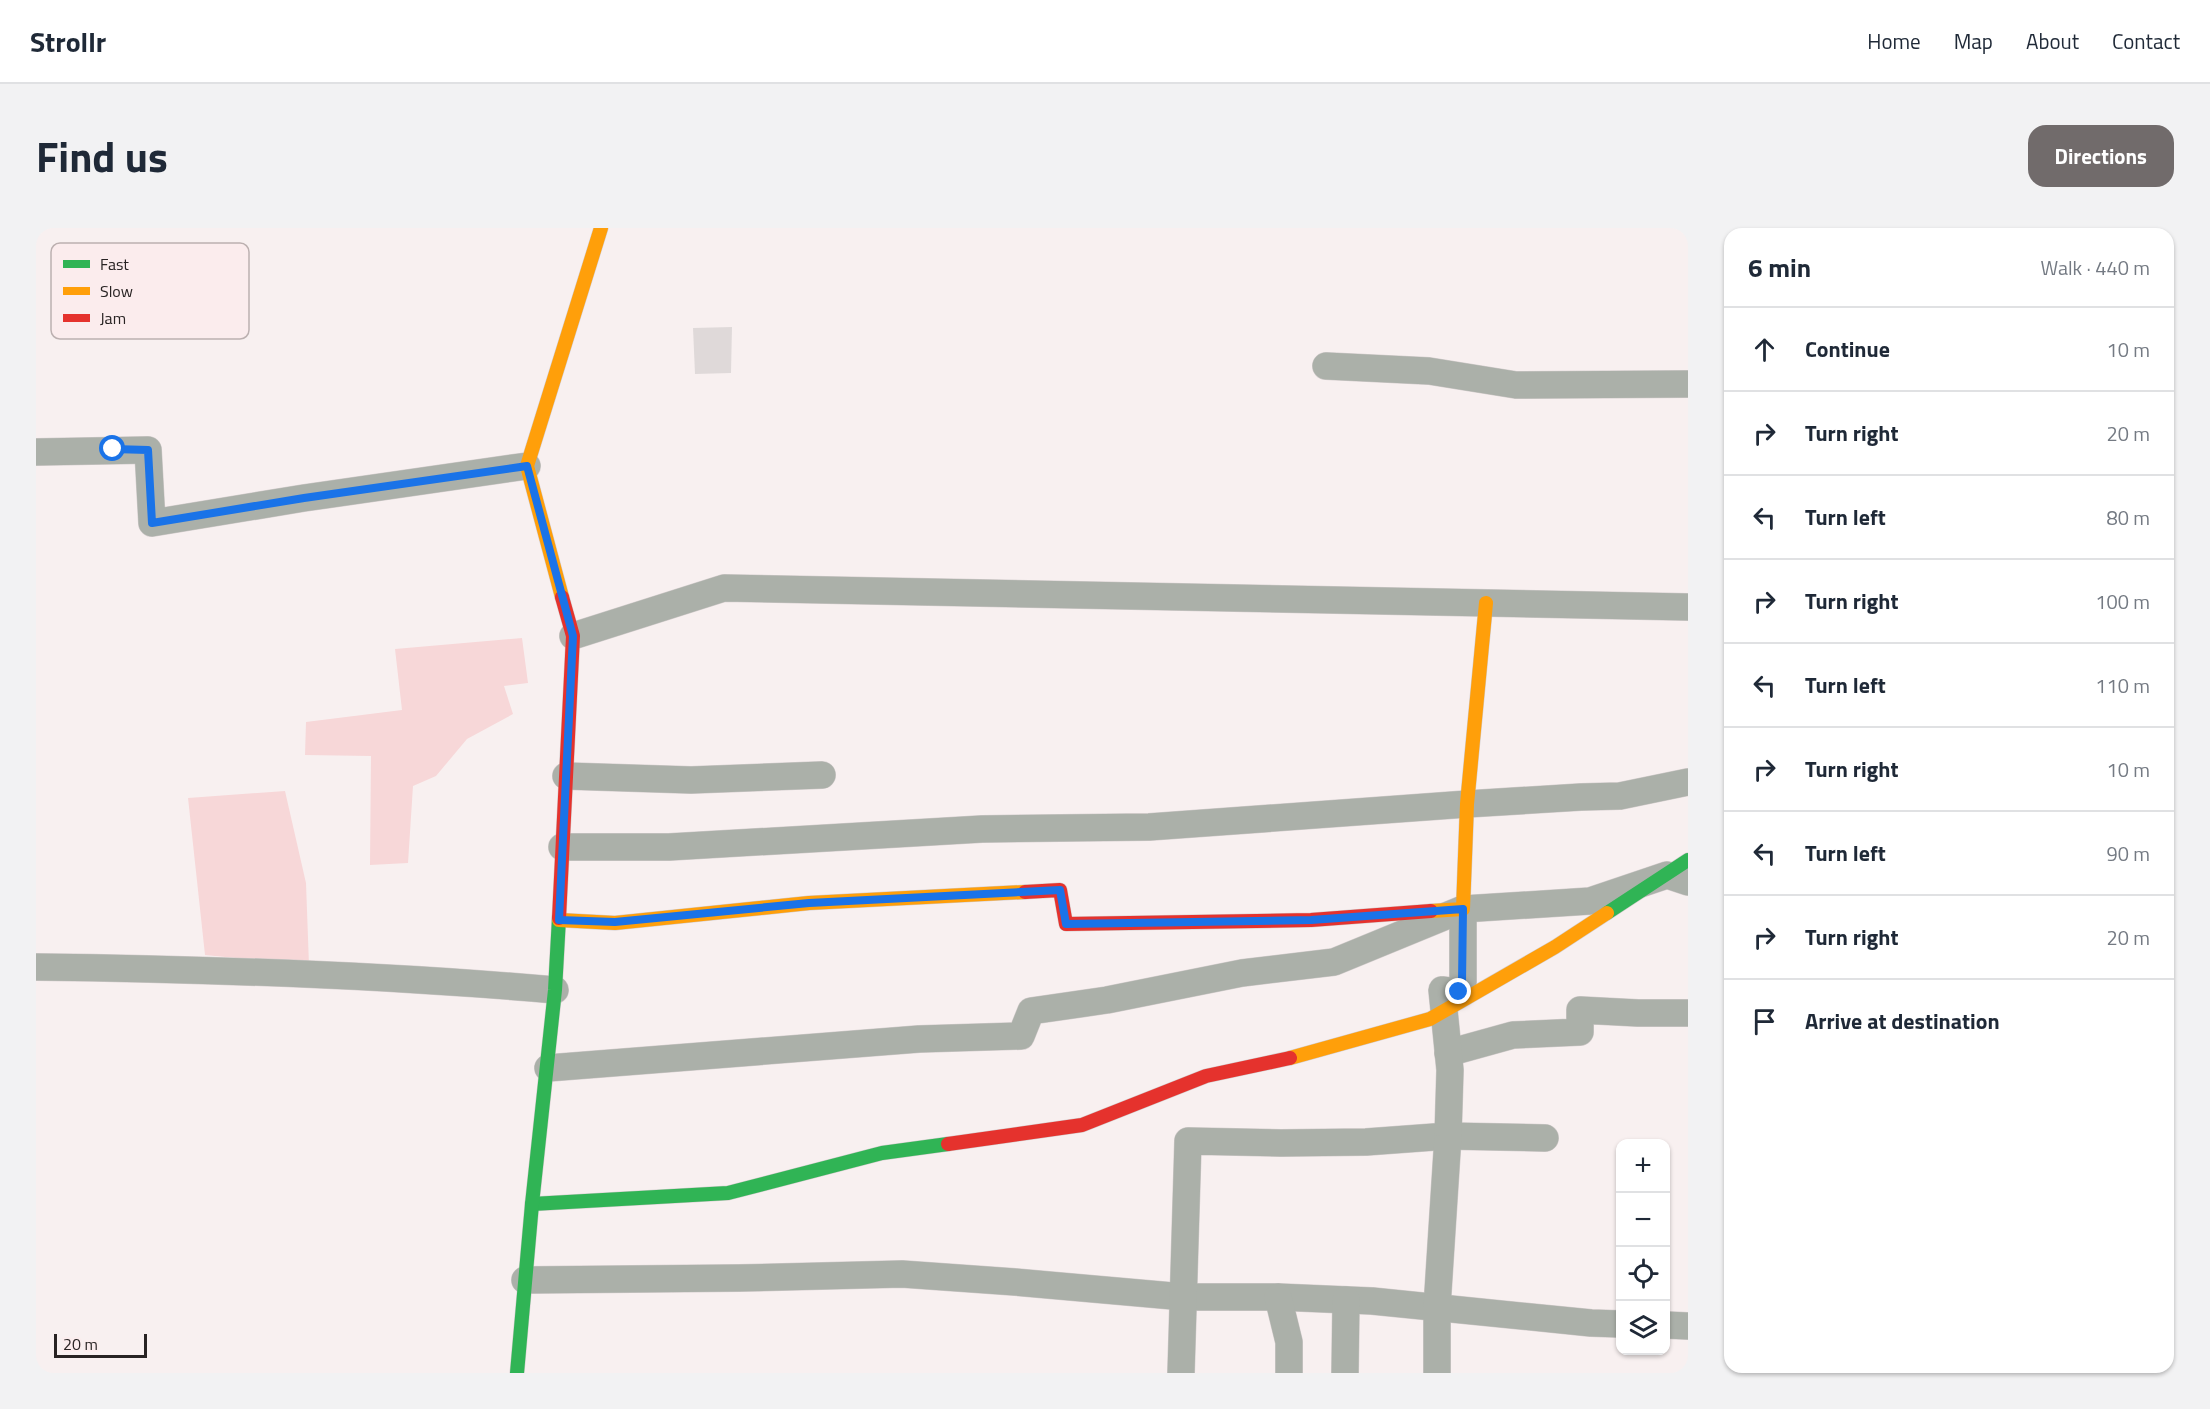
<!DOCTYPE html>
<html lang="en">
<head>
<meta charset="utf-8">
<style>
	body { margin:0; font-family:"Titillium Web",sans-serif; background:#f2f2f3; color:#1f2937 }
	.controls { position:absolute; right:18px; bottom:18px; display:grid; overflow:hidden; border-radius:12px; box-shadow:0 2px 4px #0004 }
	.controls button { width:54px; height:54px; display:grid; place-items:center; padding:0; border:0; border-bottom:2px solid #e0e1e3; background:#fff; color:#1f2937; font:30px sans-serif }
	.scale { position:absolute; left:18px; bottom:15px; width:93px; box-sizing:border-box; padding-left:6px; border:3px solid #282323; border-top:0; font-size:16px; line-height:21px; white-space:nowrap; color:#282323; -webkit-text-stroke:4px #fbeced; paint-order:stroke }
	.stop { position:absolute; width:18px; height:18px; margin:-14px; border:4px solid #1a73e8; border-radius:50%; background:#fff }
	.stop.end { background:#1a73e8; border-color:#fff; box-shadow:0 2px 6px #0008 }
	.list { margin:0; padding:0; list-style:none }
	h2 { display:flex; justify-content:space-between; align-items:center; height:78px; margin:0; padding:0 24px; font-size:26px }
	h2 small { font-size:20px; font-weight:400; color:#747a83 }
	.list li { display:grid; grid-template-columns:39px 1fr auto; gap:18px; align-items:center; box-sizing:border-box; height:84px; padding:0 24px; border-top:2px solid #e0e1e3 }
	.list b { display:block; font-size:22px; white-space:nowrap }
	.list em { font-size:20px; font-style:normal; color:#747a83 }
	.icon { flex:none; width:33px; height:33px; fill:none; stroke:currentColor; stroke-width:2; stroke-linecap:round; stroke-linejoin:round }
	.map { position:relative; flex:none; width:1652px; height:1145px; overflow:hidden; border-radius:18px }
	header { display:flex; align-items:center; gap:36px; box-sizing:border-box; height:84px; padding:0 30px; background:#fff; border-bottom:2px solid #e0e1e3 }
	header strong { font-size:28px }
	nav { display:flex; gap:33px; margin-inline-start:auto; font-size:21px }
	.intro { display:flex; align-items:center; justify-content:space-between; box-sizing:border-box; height:144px; padding:0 36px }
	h1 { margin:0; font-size:42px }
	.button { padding:15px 27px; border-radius:18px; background:#716b6b; color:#fff; font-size:21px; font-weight:700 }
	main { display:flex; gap:36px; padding:0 36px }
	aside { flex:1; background:#fff; border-radius:18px; box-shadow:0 2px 4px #0004 }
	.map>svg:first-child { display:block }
</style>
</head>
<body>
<header>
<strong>Strollr</strong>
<nav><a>Home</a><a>Map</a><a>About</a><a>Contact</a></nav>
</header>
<div class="intro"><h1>Find us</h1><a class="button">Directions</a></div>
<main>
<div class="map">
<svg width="1652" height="1145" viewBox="0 0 1652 1145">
	<rect width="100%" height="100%" fill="#f8f0f0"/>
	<g fill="#f7d7d8">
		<polygon points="486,410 492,455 468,458 477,486 431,511 400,548 377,558 372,635 334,637 335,528 269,527 270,494 366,482 359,421"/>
		<polygon points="249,563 270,655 273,737 169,727 152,570"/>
	</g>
	<polygon fill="#dfd9d9" points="696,99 695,145 659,146 657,100"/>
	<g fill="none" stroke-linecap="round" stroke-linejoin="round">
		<defs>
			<g id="street">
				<polyline points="1290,138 1393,143 1480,157 1652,156"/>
				<polyline points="0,224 112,222 116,295 268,270 491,238"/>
				<polyline points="537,408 688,360 1652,379"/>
				<polyline points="530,548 655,552 786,547"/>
				<polyline points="526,619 633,619 946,601 1113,599 1431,576 1545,569 1584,568 1652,554"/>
				<path d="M0 739C174 741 346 747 519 762"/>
				<polyline points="1412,825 1477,807 1544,804 1544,782 1602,785 1652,785"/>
				<polyline points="512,840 883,811 985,808 995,783 1071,772 1206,745 1298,734 1427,681 1554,673 1631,647 1652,654"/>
				<polyline points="489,1052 703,1050 866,1046 979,1054 1148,1069 1242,1069 1336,1073 1555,1095 1584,1096"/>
				<polyline points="1242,1069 1253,1114 1253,1145"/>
				<polyline points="1630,1097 1652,1098"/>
				<polyline points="1145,1145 1152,913 1245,915 1330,914 1412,908 1509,910"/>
				<polyline points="1309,1145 1310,1072"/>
				<polyline points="1401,1145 1401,1079 1412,908 1414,842 1406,762 1423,764 1427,754 1427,681"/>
			</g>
			<g id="fast">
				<polyline points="1571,685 1652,632"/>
				<polyline points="496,976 692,965 846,925 912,916"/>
				<polyline points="481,1145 496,976 519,762 523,690"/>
			</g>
			<g id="slow">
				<polyline points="526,369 491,238 565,0"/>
				<polyline points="1395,683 1427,681 1431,576 1450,375"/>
				<polyline points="523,692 579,695 773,675 989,664"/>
				<polyline points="1254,830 1394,791 1519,719 1571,685"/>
			</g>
			<g id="jam">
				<polyline points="989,664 1024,662 1030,696 1275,692 1395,683"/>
				<polyline points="523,690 537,408 526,369"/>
				<polyline points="912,916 1046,897 1170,848 1254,830"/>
			</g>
		</defs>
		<use href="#street" stroke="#d2cccc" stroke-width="28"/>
		<use href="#fast" stroke="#d2cccc" stroke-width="15"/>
		<use href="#slow" stroke="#d2cccc" stroke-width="15"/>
		<use href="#jam" stroke="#d2cccc" stroke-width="15"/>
		<use href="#street" stroke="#abb0a9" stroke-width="27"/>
		<use href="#fast" stroke="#30b455" stroke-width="14"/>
		<use href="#slow" stroke="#ff9f0a" stroke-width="14"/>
		<use href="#jam" stroke="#e5322d" stroke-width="14"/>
	</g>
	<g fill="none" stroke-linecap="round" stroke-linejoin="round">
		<polyline stroke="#1a73e8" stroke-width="8" points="77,221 112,222 116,295 268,270 491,238 537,408 523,692 579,694 773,675 1024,662 1030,696 1275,692 1427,681 1426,754 1423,764"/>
	</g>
	<rect x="15" y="15" width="198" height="96" rx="9" fill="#fbeced" stroke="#bcb0b0" stroke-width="1.5"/>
	<rect x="27" y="32" width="27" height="8" fill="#30b455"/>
	<rect x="27" y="59" width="27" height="8" fill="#ff9f0a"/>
	<rect x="27" y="86" width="27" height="8" fill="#e5322d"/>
	<g font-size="16" fill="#282323">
		<text x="64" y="42">Fast</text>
		<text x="64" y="69">Slow</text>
		<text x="64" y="96">Jam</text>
	</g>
</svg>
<div class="controls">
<button>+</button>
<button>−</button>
<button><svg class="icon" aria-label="locate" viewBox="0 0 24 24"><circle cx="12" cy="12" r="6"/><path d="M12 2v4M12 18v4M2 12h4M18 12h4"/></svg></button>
<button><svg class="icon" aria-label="layers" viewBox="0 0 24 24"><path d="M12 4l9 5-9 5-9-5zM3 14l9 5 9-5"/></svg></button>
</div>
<div class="scale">20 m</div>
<div class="stop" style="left:77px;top:221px"></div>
<div class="stop end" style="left:1423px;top:764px"></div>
</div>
<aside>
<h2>6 min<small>Walk · 440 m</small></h2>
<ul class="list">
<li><svg class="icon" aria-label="ahead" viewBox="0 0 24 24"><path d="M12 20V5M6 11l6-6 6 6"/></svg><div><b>Continue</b></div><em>10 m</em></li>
<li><svg class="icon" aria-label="right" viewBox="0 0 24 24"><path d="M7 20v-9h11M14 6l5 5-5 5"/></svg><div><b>Turn right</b></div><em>20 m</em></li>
<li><svg class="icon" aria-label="left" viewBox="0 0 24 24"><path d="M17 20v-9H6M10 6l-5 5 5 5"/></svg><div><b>Turn left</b></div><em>80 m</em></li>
<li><svg class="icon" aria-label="right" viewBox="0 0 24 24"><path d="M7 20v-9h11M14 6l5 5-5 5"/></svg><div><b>Turn right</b></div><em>100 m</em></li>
<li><svg class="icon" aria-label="left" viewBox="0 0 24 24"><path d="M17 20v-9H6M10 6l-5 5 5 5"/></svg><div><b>Turn left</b></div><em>110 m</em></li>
<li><svg class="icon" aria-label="right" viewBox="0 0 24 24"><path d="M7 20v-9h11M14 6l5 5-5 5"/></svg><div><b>Turn right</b></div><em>10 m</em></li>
<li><svg class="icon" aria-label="left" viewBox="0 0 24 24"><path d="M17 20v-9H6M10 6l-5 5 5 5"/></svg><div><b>Turn left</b></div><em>90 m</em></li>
<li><svg class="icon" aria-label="right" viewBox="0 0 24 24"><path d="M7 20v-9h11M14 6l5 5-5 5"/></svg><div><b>Turn right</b></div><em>20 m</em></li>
<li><svg class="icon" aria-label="arrive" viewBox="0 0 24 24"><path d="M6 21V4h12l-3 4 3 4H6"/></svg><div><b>Arrive at destination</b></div></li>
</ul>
</aside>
</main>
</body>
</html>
